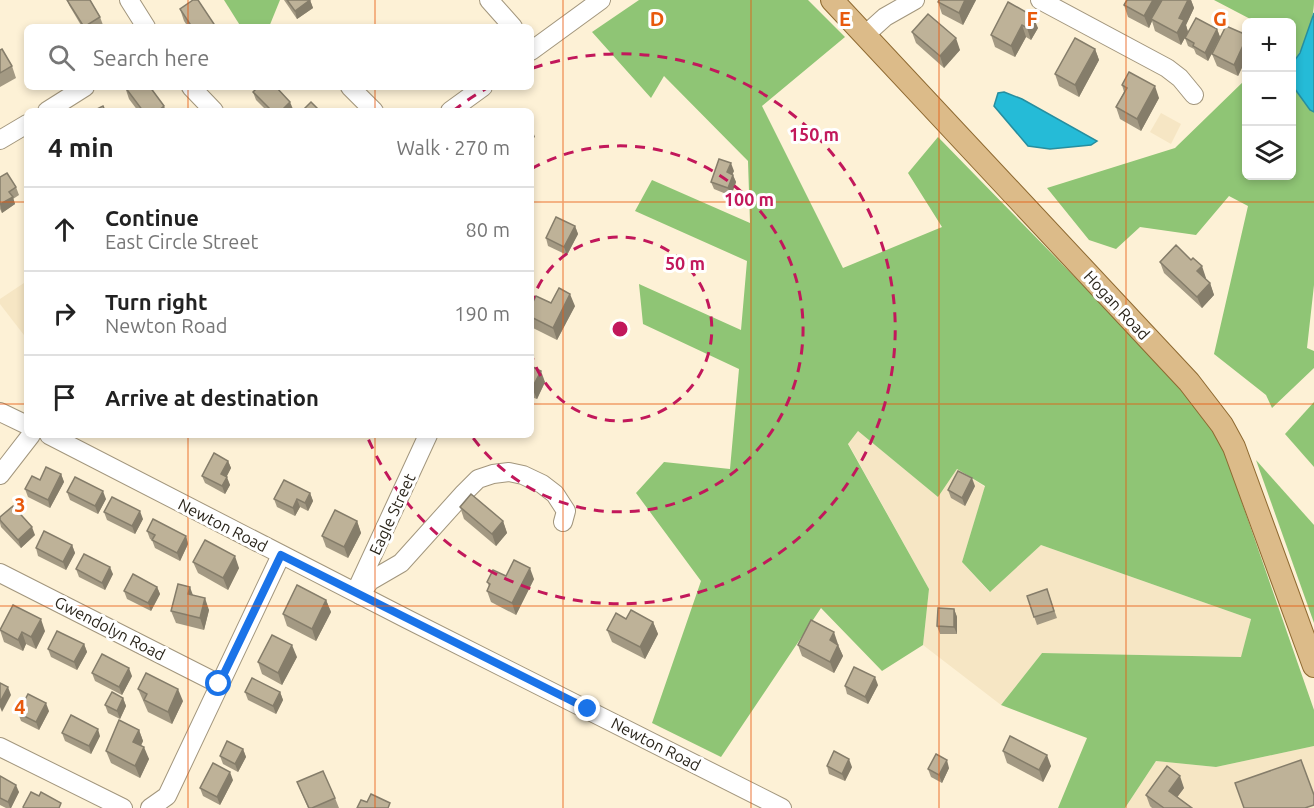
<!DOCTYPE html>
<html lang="en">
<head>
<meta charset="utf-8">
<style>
	body { margin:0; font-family:Ubuntu,sans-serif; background:#f6f6f6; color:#222 }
	.controls { position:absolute; right:18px; top:18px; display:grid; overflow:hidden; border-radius:9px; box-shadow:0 3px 9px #0003 }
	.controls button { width:54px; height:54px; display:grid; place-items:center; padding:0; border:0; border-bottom:2px solid #e0e0e0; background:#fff; color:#222; font:30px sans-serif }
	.stop { position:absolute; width:18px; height:18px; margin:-14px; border:4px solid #1a73e8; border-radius:50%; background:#fff }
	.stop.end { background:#1a73e8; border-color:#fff; box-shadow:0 2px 6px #0008 }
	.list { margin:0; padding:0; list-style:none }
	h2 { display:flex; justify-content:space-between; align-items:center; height:78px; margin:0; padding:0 24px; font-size:26px }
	h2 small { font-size:20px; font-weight:400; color:#767676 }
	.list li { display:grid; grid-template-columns:39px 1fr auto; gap:18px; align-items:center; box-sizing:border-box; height:84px; padding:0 24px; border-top:2px solid #e0e0e0 }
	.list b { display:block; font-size:22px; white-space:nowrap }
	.list p { margin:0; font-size:20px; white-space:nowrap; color:#767676 }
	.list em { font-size:20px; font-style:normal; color:#767676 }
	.icon { flex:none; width:33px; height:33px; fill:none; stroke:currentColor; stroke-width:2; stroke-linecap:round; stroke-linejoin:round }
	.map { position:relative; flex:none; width:1314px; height:808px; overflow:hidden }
	.search { position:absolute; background:#fff; box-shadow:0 3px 9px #0003; left:24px; top:24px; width:510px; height:66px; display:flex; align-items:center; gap:15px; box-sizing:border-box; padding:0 21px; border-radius:9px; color:#767676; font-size:22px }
	.panel { position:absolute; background:#fff; box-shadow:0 3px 9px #0003; left:24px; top:108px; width:510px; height:330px; border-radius:9px }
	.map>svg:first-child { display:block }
</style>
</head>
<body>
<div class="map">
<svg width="1314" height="808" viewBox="0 0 1314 808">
	<rect width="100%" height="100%" fill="#fdf1d6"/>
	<g fill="#f6e6c4">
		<polygon points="1161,113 1181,124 1171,144 1150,132"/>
		<polygon points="27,281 27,339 0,304 0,299"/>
		<polygon points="858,431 938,497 957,469 985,487 962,562 989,592 1041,545 1251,619 1242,657 1042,653 1001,705 923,645 929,589 848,443"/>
		<polygon points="1314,746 1314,808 1125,808 1156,761 1216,767"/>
	</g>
	<g fill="#8fc575">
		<polygon points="224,0 280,0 269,27 241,27"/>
		<polygon points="639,0 808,0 845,37 762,106 843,268 942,227 908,173 938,137 1185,390 1222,445 1314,710 1314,746 1216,767 1156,761 1125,808 1058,808 1087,738 1001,705 1042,653 1241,657 1251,619 1041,545 990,592 962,562 985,486 957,469 938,497 858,431 848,444 929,589 923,645 882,671 821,608 721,757 652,723 701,581 636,493 664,462 730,469 739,369 643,324 639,284 741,330 747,261 635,211 652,180 750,223 748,161 664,76 651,98 592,32"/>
		<path d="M1214 0H1314C1314 22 1305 47 1292 64V22H1256Z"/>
		<polygon points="1246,79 1246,176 1292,176 1292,85 1310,110 1314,112 1314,285 1307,348 1314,351 1314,368 1272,408 1266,395 1214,354 1248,206 1229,196 1196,235 1140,227 1116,249 1089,240 1047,188 1175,148"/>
		<polygon points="1314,402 1314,467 1285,434"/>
		<polygon points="1256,460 1314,525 1314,623"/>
	</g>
	<g fill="#25bbd7" stroke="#268e9f" stroke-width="1.5">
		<polygon points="1314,13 1314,112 1310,110 1292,85 1292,64 1300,53"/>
		<polygon points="1004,92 1022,99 1097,141 1091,145 1050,149 1028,146 994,106 998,93"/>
	</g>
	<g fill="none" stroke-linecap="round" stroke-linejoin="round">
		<defs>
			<g id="minor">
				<polyline points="129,0 146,27"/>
				<polyline points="489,0 513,27"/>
				<polyline points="1040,0 1167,68 1180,78 1194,95"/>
				<polyline points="865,35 885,17 915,0"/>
				<polyline points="531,51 601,0"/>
				<polyline points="191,87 214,111"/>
				<polyline points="350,87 374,111"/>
				<polyline points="47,111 85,87"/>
				<polyline points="450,111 483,87"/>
				<polyline points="0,140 27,124"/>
				<polyline points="0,412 27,425"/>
				<polyline points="49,435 407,619 782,808"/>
				<polyline points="0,475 31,435"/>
				<polyline points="0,573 219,684"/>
				<polyline points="356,591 428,435"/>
				<polyline points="360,595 370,581 401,563 464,493 478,479 493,474 509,472 523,475 542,484 555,494 566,511 563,522"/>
				<polyline points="0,747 123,808"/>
				<polyline points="150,808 167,796 281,555"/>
			</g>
			<polyline id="major" points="832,0 1189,382 1222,425 1234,447 1314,666"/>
		</defs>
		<use href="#minor" stroke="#a2967d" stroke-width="20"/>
		<use href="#major" stroke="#8e6930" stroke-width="24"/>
		<use href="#minor" stroke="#fff" stroke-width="18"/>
		<use href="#major" stroke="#dcbb89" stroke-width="22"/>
	</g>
	<g fill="#a39983">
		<polygon points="67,0 90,0 100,17 103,25 100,27 82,27 69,5"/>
		<polygon points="284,0 310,0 313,8 297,19"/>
		<polygon points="976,0 963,25 942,14 938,2"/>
		<polygon points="1127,0 1191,0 1194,8 1186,25 1188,32 1181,45 1155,31 1152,21 1149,28 1128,17 1124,5"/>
		<polygon points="1008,2 1038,28 1031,40 1026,37 1015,57 995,47 991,35"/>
		<polygon points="180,9 216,27 188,27 184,21"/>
		<polygon points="1217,29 1220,37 1208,61 1196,54 1194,49 1188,46 1185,38"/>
		<polygon points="1246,30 1246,59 1238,76 1217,66 1212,54"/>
		<polygon points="912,32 960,50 944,68 916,43"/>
		<polygon points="1095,49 1099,60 1079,97 1059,86 1055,74"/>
		<polygon points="0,50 12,66 16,78 0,87"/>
		<polygon points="1122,85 1159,98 1141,131 1120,119 1116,107 1124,92"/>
		<polygon points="125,87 166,111 138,111 129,99"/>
		<polygon points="253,92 293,109 292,111 267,111 256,100"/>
		<polygon points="734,171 732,174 736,182 731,196 714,189 711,182"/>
		<polygon points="0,177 16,187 19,195 13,199 15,204 2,213 0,209"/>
		<polygon points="575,226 578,234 567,255 548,246 546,238"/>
		<polygon points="1160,262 1206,278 1205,279 1210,283 1214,295 1202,308 1164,273"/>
		<polygon points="551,303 575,306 557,340 531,327 531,306"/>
		<polygon points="531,366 545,382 537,399 531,397"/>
		<polygon points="228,461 231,468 226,477 230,485 225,494 205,483 202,476"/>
		<polygon points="61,474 64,482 50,508 28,497 25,489 40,480"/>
		<polygon points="975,486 965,506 951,498 948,490"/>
		<polygon points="67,492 106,499 98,514 70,500"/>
		<polygon points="310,493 313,501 308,511 300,507 295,516 277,507 274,499"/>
		<polygon points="460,507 503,521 507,533 496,546 464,519"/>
		<polygon points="104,512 143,519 135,534 107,520"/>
		<polygon points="0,517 35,535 21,548 1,527 0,523"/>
		<polygon points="357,521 361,533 348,558 326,547 322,536"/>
		<polygon points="147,531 186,536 188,544 180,561 155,548 152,540 150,539"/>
		<polygon points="72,545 75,553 66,570 38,556 36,548"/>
		<polygon points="193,562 239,568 228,590 198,573"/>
		<polygon points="76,569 113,574 105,590 79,577"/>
		<polygon points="506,576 534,579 516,615 491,602 487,591 489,586 487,582"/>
		<polygon points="157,587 160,594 151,611 127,599 124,591"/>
		<polygon points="1047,589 1057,618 1037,625 1027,596"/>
		<polygon points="193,595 209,610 204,630 176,623 171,611"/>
		<polygon points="326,600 331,612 316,641 287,626 283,614"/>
		<polygon points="954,609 957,617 957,634 940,634 937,626"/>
		<polygon points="626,619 653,622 658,634 645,659 612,642 607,630"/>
		<polygon points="0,630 45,631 36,649 26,644 23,651 4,642"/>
		<polygon points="84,644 87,652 77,670 51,657 48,649"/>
		<polygon points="838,645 843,656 834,673 802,656 798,645 838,644"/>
		<polygon points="297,657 282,685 262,674 258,662"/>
		<polygon points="92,673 132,676 122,695 95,681"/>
		<polygon points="878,685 868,704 847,694 845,686"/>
		<polygon points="138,689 183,701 172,724 148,712"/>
		<polygon points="245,692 280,692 283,700 276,714 248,700"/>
		<polygon points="123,698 126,706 120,719 108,713 105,705"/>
		<polygon points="49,711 39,730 21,721 18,713"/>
		<polygon points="139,730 143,741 141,746 149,759 140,778 111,763 106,751"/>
		<polygon points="62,733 100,736 91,754 65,741"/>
		<polygon points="243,749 246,757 238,772 223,764 220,756"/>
		<polygon points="1003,751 1051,766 1043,782 1007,763"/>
		<polygon points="827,766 852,767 845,781 829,774"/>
		<polygon points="949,768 942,783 931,777 928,769"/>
		<polygon points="0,776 19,792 11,808 6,808 0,805"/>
		<polygon points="233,780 220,805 203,796 200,788"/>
		<polygon points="297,782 335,798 339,808 308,808"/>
		<polygon points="1184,788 1177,797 1192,808 1152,808 1150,806 1146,795"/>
	</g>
	<g fill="#857d6a">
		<polygon points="310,0 313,8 297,19 295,11"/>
		<polygon points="965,0 976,0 963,25 959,13"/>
		<polygon points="1153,0 1163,0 1151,19 1152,21 1149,28 1144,16"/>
		<polygon points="1188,0 1191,0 1194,8 1186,25 1188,32 1181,45 1177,33 1179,18"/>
		<polygon points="1033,16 1038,28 1031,40 1027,28"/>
		<polygon points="1022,25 1026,37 1015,57 1011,46"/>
		<polygon points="1217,29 1220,37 1208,61 1205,53"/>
		<polygon points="956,38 960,50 944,68 940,56"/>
		<polygon points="1246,39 1246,59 1238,76 1234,65"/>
		<polygon points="1095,49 1099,60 1079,97 1075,85"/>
		<polygon points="1155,86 1159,98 1141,131 1137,119"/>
		<polygon points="290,102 293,109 292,111 281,111"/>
		<polygon points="164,106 166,111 158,111"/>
		<polygon points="531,126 535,137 531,140"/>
		<polygon points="731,163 734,171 730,180 727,172"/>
		<polygon points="733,175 736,182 731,196 728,188"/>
		<polygon points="13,197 15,204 2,213 0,204"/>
		<polygon points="575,226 578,234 567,255 564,247"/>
		<polygon points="1202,266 1206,278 1201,283 1197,271"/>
		<polygon points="1210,283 1214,295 1202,308 1197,297"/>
		<polygon points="570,294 575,306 557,340 553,328"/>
		<polygon points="541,371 545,382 537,399 532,388"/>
		<polygon points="228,461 231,468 224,482 221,474"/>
		<polygon points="61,474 64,482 50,508 48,500"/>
		<polygon points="227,477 230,485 225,494 222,486"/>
		<polygon points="972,478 975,486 965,506 962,498"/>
		<polygon points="103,491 106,499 98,514 95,506"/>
		<polygon points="310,493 313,501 308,511 305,503"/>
		<polygon points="297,499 300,507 295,516 293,508"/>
		<polygon points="140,511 143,519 135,534 132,526"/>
		<polygon points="357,521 361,533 348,558 344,547"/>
		<polygon points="503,521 507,533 496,546 492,534"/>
		<polygon points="32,527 35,535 21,548 18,540"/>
		<polygon points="186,536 188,544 180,561 177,553"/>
		<polygon points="72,545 75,553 66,570 63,562"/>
		<polygon points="235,556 239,568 228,590 223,578"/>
		<polygon points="110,567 113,574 105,590 102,583"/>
		<polygon points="530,568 534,579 516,615 512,603"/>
		<polygon points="157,587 160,594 151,611 148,603"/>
		<polygon points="190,587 194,598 188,594"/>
		<polygon points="205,598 209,610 204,630 200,618"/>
		<polygon points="326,600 331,612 316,641 312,629"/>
		<polygon points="954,609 957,617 957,634 954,627"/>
		<polygon points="41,619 45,631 36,649 31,637"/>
		<polygon points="653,622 658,634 645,659 640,647"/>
		<polygon points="22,632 26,644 23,651 18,640"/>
		<polygon points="834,632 838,644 834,652 830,640"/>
		<polygon points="84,644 87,652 77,670 74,662"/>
		<polygon points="292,645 297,657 282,685 278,673"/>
		<polygon points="838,645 843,656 834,673 830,662"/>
		<polygon points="129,668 132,676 122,695 119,687"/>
		<polygon points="875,677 878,685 868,704 865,697"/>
		<polygon points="8,687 11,695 2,712 0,707 0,702"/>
		<polygon points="178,689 183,701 172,724 168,712"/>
		<polygon points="280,692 283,700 276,714 273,706"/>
		<polygon points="123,698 126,706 120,719 117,711"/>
		<polygon points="46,703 49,711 39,730 36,722"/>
		<polygon points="98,729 100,736 91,754 89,746"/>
		<polygon points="139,730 143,741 137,753 133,742"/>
		<polygon points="144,747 149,759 140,778 135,766"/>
		<polygon points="243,749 246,757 238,772 235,764"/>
		<polygon points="1047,755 1051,766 1043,782 1039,770"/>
		<polygon points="849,759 852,767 845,781 842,774"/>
		<polygon points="947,760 949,768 942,783 939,775"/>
		<polygon points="230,772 233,780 220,805 217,797"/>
		<polygon points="1180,776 1184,788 1173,803 1169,791"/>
		<polygon points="16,785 19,792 11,808 10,808 8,802"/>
	</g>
	<g fill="#beb298" stroke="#857d6a" stroke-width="1.5">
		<polygon points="67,0 90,0 100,17 84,27"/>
		<polygon points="193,0 198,0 216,27 192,27 180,9"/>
		<polygon points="287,0 310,0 295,11"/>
		<polygon points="939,0 965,0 959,13 938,2"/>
		<polygon points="1127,0 1153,0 1144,16 1124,5"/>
		<polygon points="1162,0 1188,0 1179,18 1184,20 1177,33 1151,19"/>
		<polygon points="1008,2 1033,16 1027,28 1022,25 1011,46 991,35"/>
		<polygon points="928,14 956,38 940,56 912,32"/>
		<polygon points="1196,18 1217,29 1205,53 1193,46 1194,43 1185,38"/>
		<polygon points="1226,26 1242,33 1244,29 1246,30 1246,39 1234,65 1212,54"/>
		<polygon points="1075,38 1095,49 1075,85 1055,74"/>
		<polygon points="2,49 12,66 0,73 0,50"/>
		<polygon points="1129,72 1155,86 1137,119 1116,107 1127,88 1122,85"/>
		<polygon points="125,87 150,87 164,106 158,111 143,111"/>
		<polygon points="258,87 276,87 290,102 281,111 272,111 253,92"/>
		<polygon points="311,102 320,111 302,111"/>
		<polygon points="103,106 105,111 93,111"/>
		<polygon points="719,159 731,163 727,172 733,175 728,188 711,182"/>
		<polygon points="7,173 16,187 9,192 13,197 0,204 0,177"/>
		<polygon points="556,217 575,226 564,247 546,238"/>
		<polygon points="1176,245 1191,260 1193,258 1202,266 1197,271 1210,283 1197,297 1160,262"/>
		<polygon points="559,288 570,294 553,328 531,317 531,306 536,296 551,303"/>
		<polygon points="531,366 541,371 532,388 531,387"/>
		<polygon points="214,453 228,461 221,474 227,477 222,486 202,476"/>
		<polygon points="46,467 61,474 48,500 25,489 32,476 40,480"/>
		<polygon points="958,471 972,478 962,498 948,490"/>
		<polygon points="75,477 103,491 95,506 67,492"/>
		<polygon points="284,480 310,493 305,503 297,499 293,508 274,499"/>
		<polygon points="471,494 503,521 492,534 460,507"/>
		<polygon points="112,497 140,511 132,526 104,512"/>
		<polygon points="13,506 32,527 18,540 0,520 0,517"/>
		<polygon points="335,510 357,521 344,547 322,536"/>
		<polygon points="153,519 186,536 177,553 152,540 155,535 147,531"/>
		<polygon points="44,531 72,545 63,562 36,548"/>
		<polygon points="205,540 235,556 223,578 193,562"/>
		<polygon points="84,554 110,567 102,583 76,569"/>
		<polygon points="514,560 530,568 512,603 487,591 490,584 487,582 493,570 506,576"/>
		<polygon points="133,574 157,587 148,603 124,591"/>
		<polygon points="178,584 190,587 188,594 205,598 200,618 171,611"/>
		<polygon points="297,585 326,600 312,629 283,614"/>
		<polygon points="1047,589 1054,611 1034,617 1027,596"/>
		<polygon points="13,605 41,619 31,637 22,632 18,640 0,630"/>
		<polygon points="938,608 954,609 954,627 937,626"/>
		<polygon points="631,610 653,622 640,647 607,630 616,613 626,619"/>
		<polygon points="811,620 834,632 830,640 838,645 830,662 798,645"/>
		<polygon points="57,631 84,644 74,662 48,649"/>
		<polygon points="272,635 292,645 278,673 258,662"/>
		<polygon points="102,654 129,668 119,687 92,673"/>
		<polygon points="854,667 875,677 865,697 845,686"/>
		<polygon points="146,673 178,689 168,712 144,700 147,694 138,689"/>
		<polygon points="252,678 280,692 273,706 245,692"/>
		<polygon points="0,683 8,687 0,702"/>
		<polygon points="112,692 123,698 117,711 105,705"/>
		<polygon points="28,694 46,703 36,722 18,713"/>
		<polygon points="71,715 98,729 89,746 62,733"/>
		<polygon points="119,720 139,730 133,742 144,747 135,766 106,751"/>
		<polygon points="1010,736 1047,755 1039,770 1003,751"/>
		<polygon points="227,741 243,749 235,764 220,756"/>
		<polygon points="834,751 849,759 842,774 827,766"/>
		<polygon points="936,754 947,760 939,775 928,769"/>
		<polygon points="1301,760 1314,795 1314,805 1305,808 1244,808 1235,783"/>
		<polygon points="213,763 230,772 217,797 200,788"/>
		<polygon points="1167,766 1180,776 1169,791 1192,808 1164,808 1146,795"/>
		<polygon points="323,771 335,798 312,808 309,808 297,782"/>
		<polygon points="0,776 16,785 8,802 0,798"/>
		<polygon points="31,792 39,796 41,792 61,803 59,808 24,808 23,807"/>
		<polygon points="371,794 390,803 388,808 357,808 361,800 367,802"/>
	</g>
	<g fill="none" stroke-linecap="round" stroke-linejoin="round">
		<polyline stroke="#1a73e8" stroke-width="8" points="219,684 281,555 588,709"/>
	</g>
	<path fill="none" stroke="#e8590c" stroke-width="1.5" stroke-opacity="0.55" d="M188 0V27M375 0V27M563 0V808M751 0V808M939 0V808M1126 0V808M188 87V111M375 87V111M0 202H27M531 202H1314M0 404H27M531 404H1314M188 435V808M375 435V808M0 606H1314"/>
	<g fill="none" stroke="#c2185b" stroke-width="3" stroke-dasharray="10 8">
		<path d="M531 305A92 92 0 1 1 531 353"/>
		<path d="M531 169A183 183 0 1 1 471 435"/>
		<path d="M453 111A275 275 0 0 1 489 87M533 68A275 275 0 1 1 367 436"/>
	</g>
	<g text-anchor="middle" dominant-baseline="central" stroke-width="6" stroke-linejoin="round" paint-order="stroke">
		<g font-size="16" fill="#2a251b" stroke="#fff">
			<text transform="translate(1117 305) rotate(47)">Hogan Road</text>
			<text transform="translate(392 514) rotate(-65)">Eagle Street</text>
			<text transform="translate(223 525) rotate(27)">Newton Road</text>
			<text transform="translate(110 628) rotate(27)">Gwendolyn Road</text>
			<text transform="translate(656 744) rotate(27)">Newton Road</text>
		</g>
	</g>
	<g font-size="20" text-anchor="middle" font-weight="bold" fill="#e8590c" stroke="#fff" stroke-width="6" stroke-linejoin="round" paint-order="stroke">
		<text x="657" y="26">D</text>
		<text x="845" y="26">E</text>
		<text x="1032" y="26">F</text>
		<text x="1220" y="26">G</text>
		<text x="20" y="512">3</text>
		<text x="20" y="714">4</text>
	</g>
	<circle cx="620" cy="329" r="9" fill="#c2185b" stroke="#fff" stroke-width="3"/>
	<g font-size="18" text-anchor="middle" font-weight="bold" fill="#c2185b" stroke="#fff" stroke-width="6" stroke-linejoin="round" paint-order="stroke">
		<text x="814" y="141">150 m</text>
		<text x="749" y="206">100 m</text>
		<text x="685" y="270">50 m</text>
	</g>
</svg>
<div class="controls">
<button>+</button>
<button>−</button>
<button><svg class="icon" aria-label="layers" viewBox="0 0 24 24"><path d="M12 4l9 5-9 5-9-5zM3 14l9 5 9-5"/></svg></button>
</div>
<div class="stop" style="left:219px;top:684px"></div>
<div class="stop end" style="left:588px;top:709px"></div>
<div class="search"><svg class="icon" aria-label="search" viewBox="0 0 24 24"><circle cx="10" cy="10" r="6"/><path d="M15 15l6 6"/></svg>Search here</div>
<section class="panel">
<h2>4 min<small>Walk · 270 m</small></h2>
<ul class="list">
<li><svg class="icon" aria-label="ahead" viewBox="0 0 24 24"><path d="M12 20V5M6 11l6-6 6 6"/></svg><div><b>Continue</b><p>East Circle Street</p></div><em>80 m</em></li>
<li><svg class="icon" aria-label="right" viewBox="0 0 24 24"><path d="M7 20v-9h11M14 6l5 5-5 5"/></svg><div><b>Turn right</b><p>Newton Road</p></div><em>190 m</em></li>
<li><svg class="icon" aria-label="arrive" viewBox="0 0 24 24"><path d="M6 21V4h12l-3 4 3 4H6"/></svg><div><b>Arrive at destination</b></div></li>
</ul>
</section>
</div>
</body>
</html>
